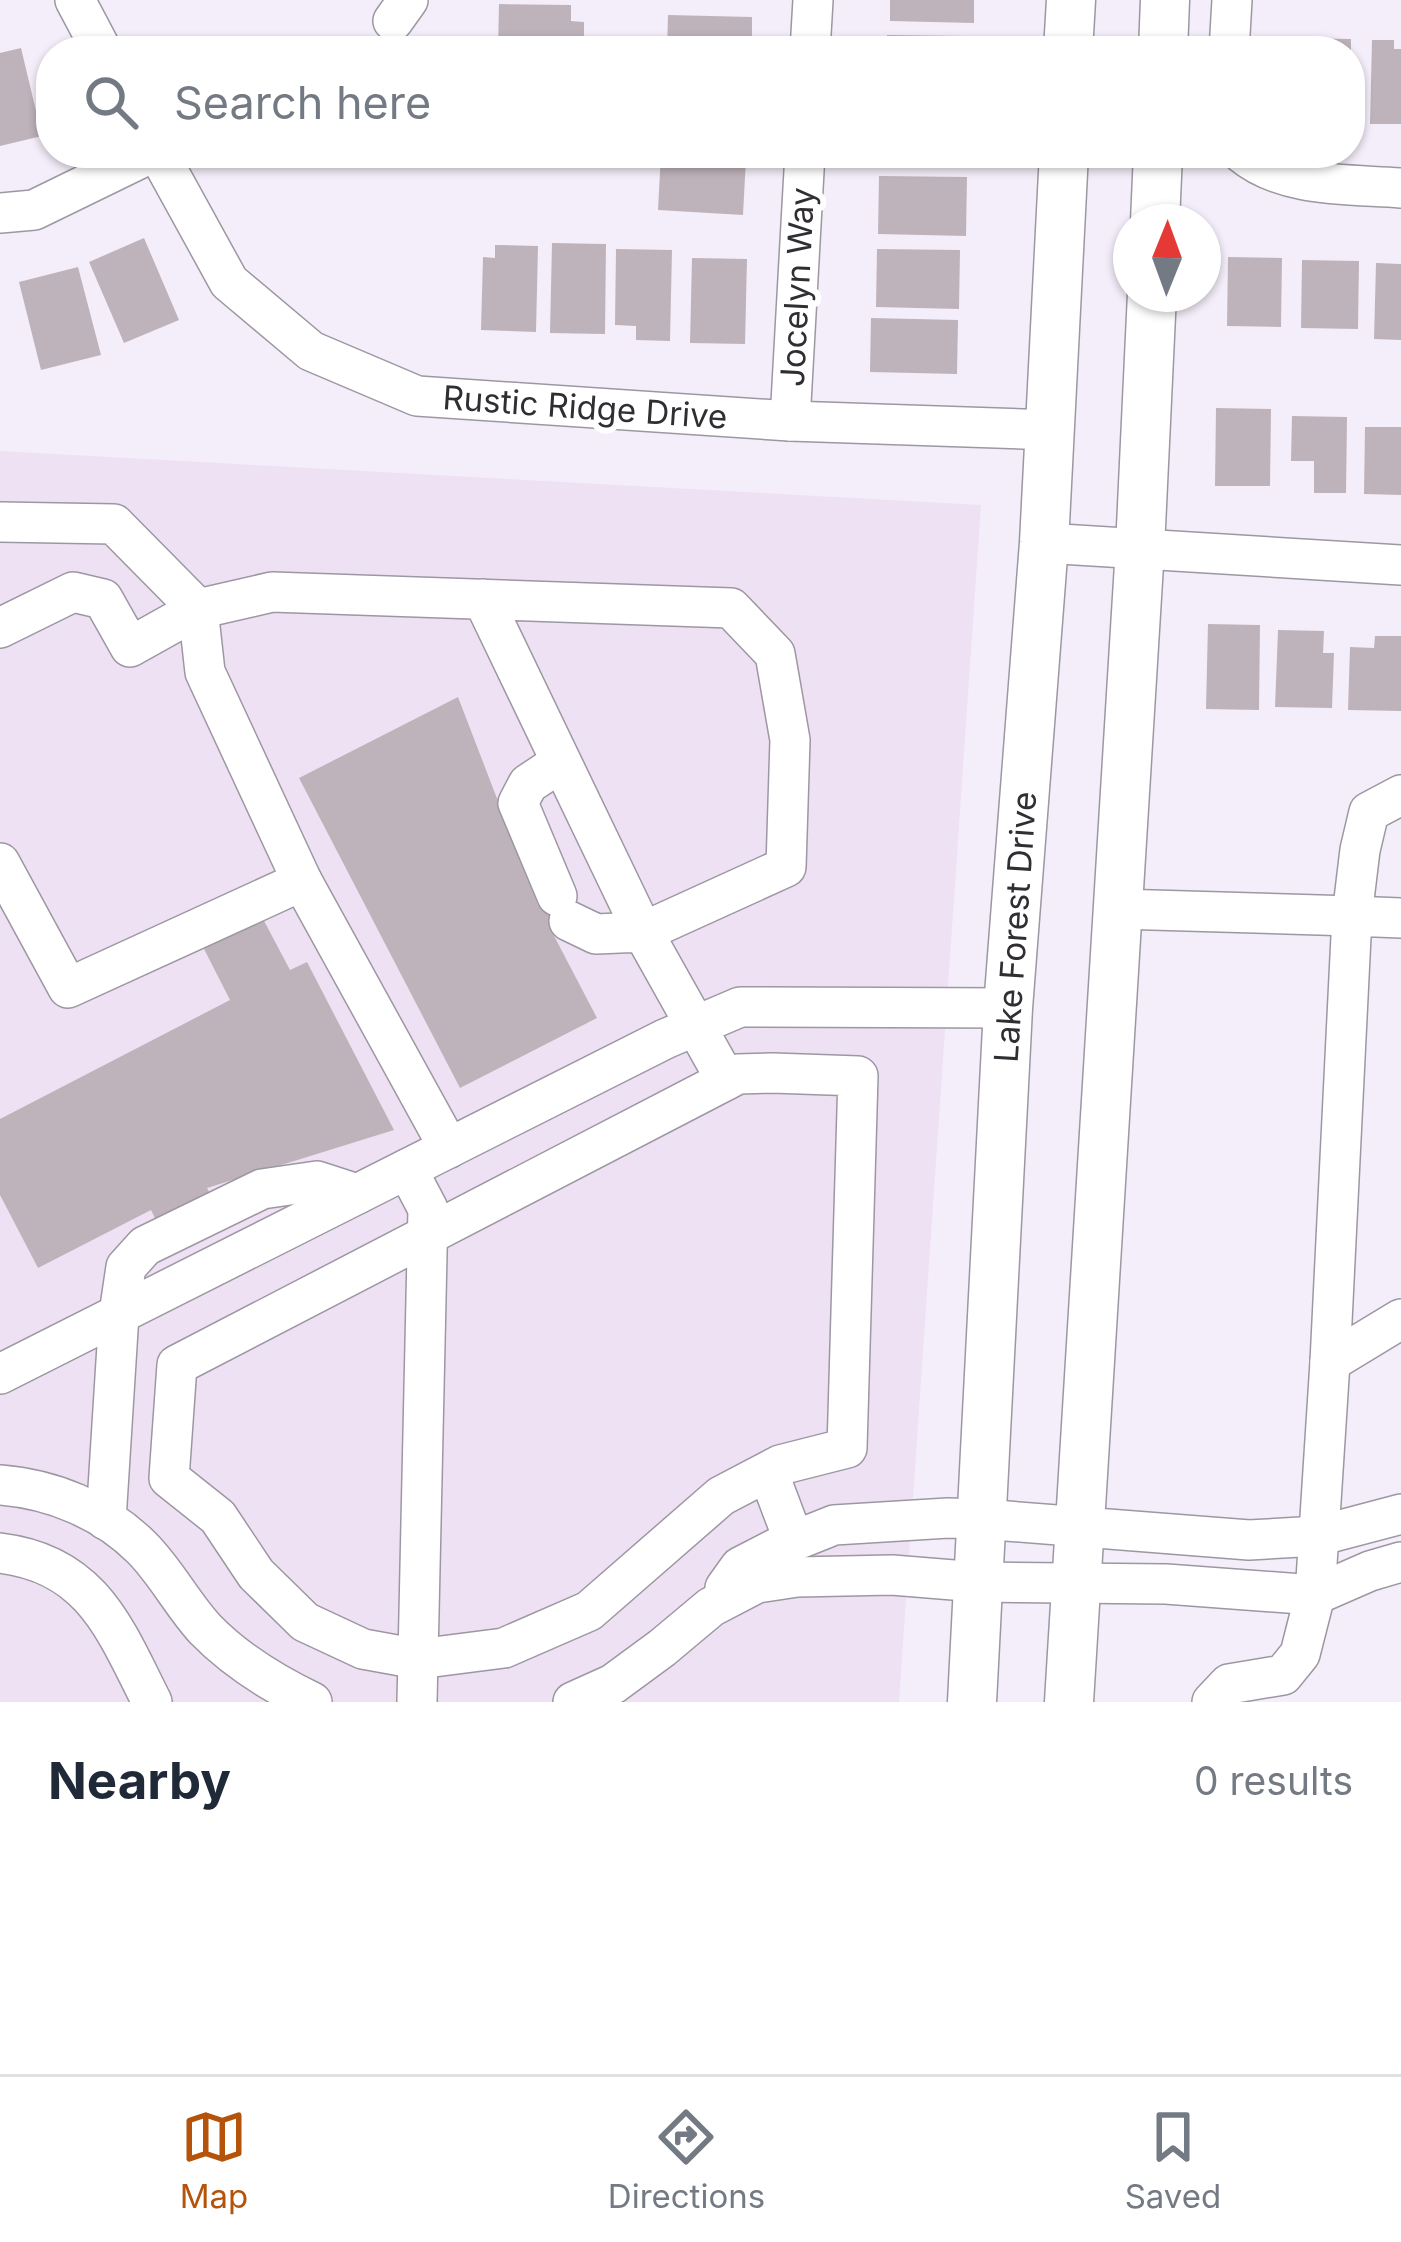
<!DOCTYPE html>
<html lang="en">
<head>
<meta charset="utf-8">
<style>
	body { margin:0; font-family:Inter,sans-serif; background:#f6f6f7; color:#1f2937 }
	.compass { position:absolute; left:1113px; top:204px; width:108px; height:108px; border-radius:50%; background:#fff; box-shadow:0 3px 9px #0004; rotate:1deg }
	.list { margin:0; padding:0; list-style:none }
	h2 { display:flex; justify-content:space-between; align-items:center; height:156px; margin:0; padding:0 48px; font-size:51px }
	h2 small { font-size:39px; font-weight:400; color:#747a83 }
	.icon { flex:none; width:66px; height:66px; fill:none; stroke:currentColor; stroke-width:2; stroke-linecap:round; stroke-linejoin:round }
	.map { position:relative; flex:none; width:1401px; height:1702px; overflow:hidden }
	.search { position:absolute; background:#fff; box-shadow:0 3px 9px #0004; left:36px; right:36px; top:36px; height:132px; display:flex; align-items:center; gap:30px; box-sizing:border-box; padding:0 42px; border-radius:48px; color:#747a83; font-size:45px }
	.sheet { height:372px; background:#fff }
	nav { display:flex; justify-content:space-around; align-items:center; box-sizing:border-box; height:168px; border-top:3px solid #e0e1e3; background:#fff; font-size:33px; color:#747a83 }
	nav a { display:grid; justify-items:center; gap:6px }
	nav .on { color:#b45309 }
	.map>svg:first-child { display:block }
</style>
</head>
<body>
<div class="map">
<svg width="1401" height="1702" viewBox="0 0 1401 1702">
	<rect width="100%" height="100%" fill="#f4eefa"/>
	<polygon fill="#efe1f4" points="0,451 981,505 899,1702 0,1702"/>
	<g fill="#bfb3bb">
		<polygon points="890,0 974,0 974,23 890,21"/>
		<polygon points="499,4 571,5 571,21 584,22 584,51 498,51"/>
		<polygon points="668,15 752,17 752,51 667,51"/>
		<polygon points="887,35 968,36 968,51 887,51"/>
		<polygon points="1295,38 1351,39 1351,51 1295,51"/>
		<polygon points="1372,40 1394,40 1394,49 1401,49 1401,124 1370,124"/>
		<polygon points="21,48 42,136 0,146 0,53"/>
		<polygon points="661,153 746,158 743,215 658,210"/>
		<polygon points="880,153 967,153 967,163 880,161"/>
		<polygon points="879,176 967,177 966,236 878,234"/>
		<polygon points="144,238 179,320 124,343 89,262"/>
		<polygon points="552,243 606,244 605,334 550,333"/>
		<polygon points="495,245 538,246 536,332 481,330 483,257 495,258"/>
		<polygon points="616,249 672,250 670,341 636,340 636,326 615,325"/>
		<polygon points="877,249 960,250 959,309 876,307"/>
		<polygon points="1228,257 1282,258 1281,327 1227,326"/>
		<polygon points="692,258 747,259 745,344 690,343"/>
		<polygon points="1302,260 1359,261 1358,329 1301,328"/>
		<polygon points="1376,263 1401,264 1401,340 1374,339"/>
		<polygon points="78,267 101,355 41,370 19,282"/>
		<polygon points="871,318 958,320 957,374 870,372"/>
		<polygon points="1216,408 1271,409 1270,486 1215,486"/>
		<polygon points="1292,416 1347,417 1346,493 1314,493 1314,461 1291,461"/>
		<polygon points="1365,427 1401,427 1401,495 1364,494"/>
		<polygon points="1208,624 1260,625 1259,710 1206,709"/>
		<polygon points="1278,630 1324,631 1323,653 1334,653 1332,708 1275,707"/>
		<polygon points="1375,636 1401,636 1401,711 1348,710 1350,647 1374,648"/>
		<polygon points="458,697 538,905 568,890 580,915 551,930 597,1018 460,1088 299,778"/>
		<polygon points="262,917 290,970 307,962 394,1130 207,1188 216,1204 162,1233 151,1210 38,1268 0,1195 0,1119 230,1000 203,947"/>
	</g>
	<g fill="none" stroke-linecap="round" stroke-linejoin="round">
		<defs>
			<g id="minor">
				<polyline points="75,0 102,51"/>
				<polyline points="393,21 408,0"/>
				<polyline points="810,51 813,0"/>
				<polyline points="1229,51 1232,0"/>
				<polyline points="158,153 229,282 311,351 417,396 790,421 1051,430"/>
				<path d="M1242 153C1284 188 1349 184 1401 188"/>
				<polyline points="0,213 34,210 151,153"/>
				<polyline points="790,421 805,153"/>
				<polyline points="0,522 114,524 198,609 272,592 731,608 775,654 790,740 786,867 643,932 483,599"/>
				<polyline points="1044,543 1401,565"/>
				<polyline points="0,628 73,592 103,599 130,647 198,609 205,672 302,881"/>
				<polyline points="0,863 68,988 302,881 449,1148"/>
				<polyline points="557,896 518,803 528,784 561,762"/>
				<polyline points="1118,909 1352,916 1360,850 1369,812 1401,795"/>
				<polyline points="569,921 596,934 643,932 726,1080"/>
				<polygon points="773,1073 858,1076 847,1448 780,1465 721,1496 589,1611 504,1648 418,1659 363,1649 305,1622 256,1574 218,1517 169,1478 177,1365 738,1074"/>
				<polyline points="407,1169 428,1209 417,1702"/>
				<polyline points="1330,1362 1401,1319"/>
				<polyline points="0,1374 665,1039 740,1007 1008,1008"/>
				<polyline points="768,1472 794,1541"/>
				<path d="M0 1485C52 1489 104 1510 142 1548 166 1572 182 1604 205 1629 235 1660 274 1684 312 1702"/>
				<polyline points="106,1520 119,1314 126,1267 145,1246 262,1189 317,1181 357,1194"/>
				<path d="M0 1553C92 1564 115 1629 152 1702"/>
				<polyline points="725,1588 740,1567 779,1547 834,1525 948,1518 981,1519 1249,1540 1318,1536 1401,1514"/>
				<polyline points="573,1702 613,1684 662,1648 711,1607 757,1583 797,1577 892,1575 978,1582 1166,1584 1315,1595 1370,1571 1401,1562"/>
				<polyline points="1212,1702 1229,1684 1283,1675 1300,1654 1315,1595 1330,1362 1352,916 1401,918"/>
			</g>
			<g id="major">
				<polyline points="1068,51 1071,0"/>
				<polyline points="1163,51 1165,0"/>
				<polyline points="1155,222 1158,153"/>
				<polyline points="972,1702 1008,1008 1044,543 1064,153"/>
				<polyline points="1069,1702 1140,548 1152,294"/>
			</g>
		</defs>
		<use href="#minor" stroke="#9d97a2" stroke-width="42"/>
		<use href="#major" stroke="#9d97a2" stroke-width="51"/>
		<use href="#minor" stroke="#fff" stroke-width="39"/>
		<use href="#major" stroke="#fff" stroke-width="48"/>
	</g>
	<g text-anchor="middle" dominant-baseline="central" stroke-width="12" stroke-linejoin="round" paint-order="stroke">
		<g font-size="33" fill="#312e33" stroke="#fff">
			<text transform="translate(797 287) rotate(-87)">Jocelyn Way</text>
			<text transform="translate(585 407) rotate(4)">Rustic Ridge Drive</text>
			<text transform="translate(1015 927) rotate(-86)">Lake Forest Drive</text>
		</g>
	</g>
</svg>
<svg class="compass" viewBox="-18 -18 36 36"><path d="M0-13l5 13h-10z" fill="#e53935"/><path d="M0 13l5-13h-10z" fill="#747a83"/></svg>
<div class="search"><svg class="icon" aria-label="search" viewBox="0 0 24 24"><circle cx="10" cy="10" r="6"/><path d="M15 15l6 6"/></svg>Search here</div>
</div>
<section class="sheet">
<h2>Nearby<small>0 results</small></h2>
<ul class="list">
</ul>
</section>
<nav>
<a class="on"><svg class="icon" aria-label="map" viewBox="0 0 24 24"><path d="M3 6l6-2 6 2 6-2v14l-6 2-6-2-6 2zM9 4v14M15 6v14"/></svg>Map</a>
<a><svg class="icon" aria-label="directions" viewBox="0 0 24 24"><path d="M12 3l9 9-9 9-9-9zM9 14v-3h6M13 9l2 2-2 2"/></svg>Directions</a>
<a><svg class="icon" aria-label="saved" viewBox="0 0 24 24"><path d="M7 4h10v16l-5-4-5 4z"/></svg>Saved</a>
</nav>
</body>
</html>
